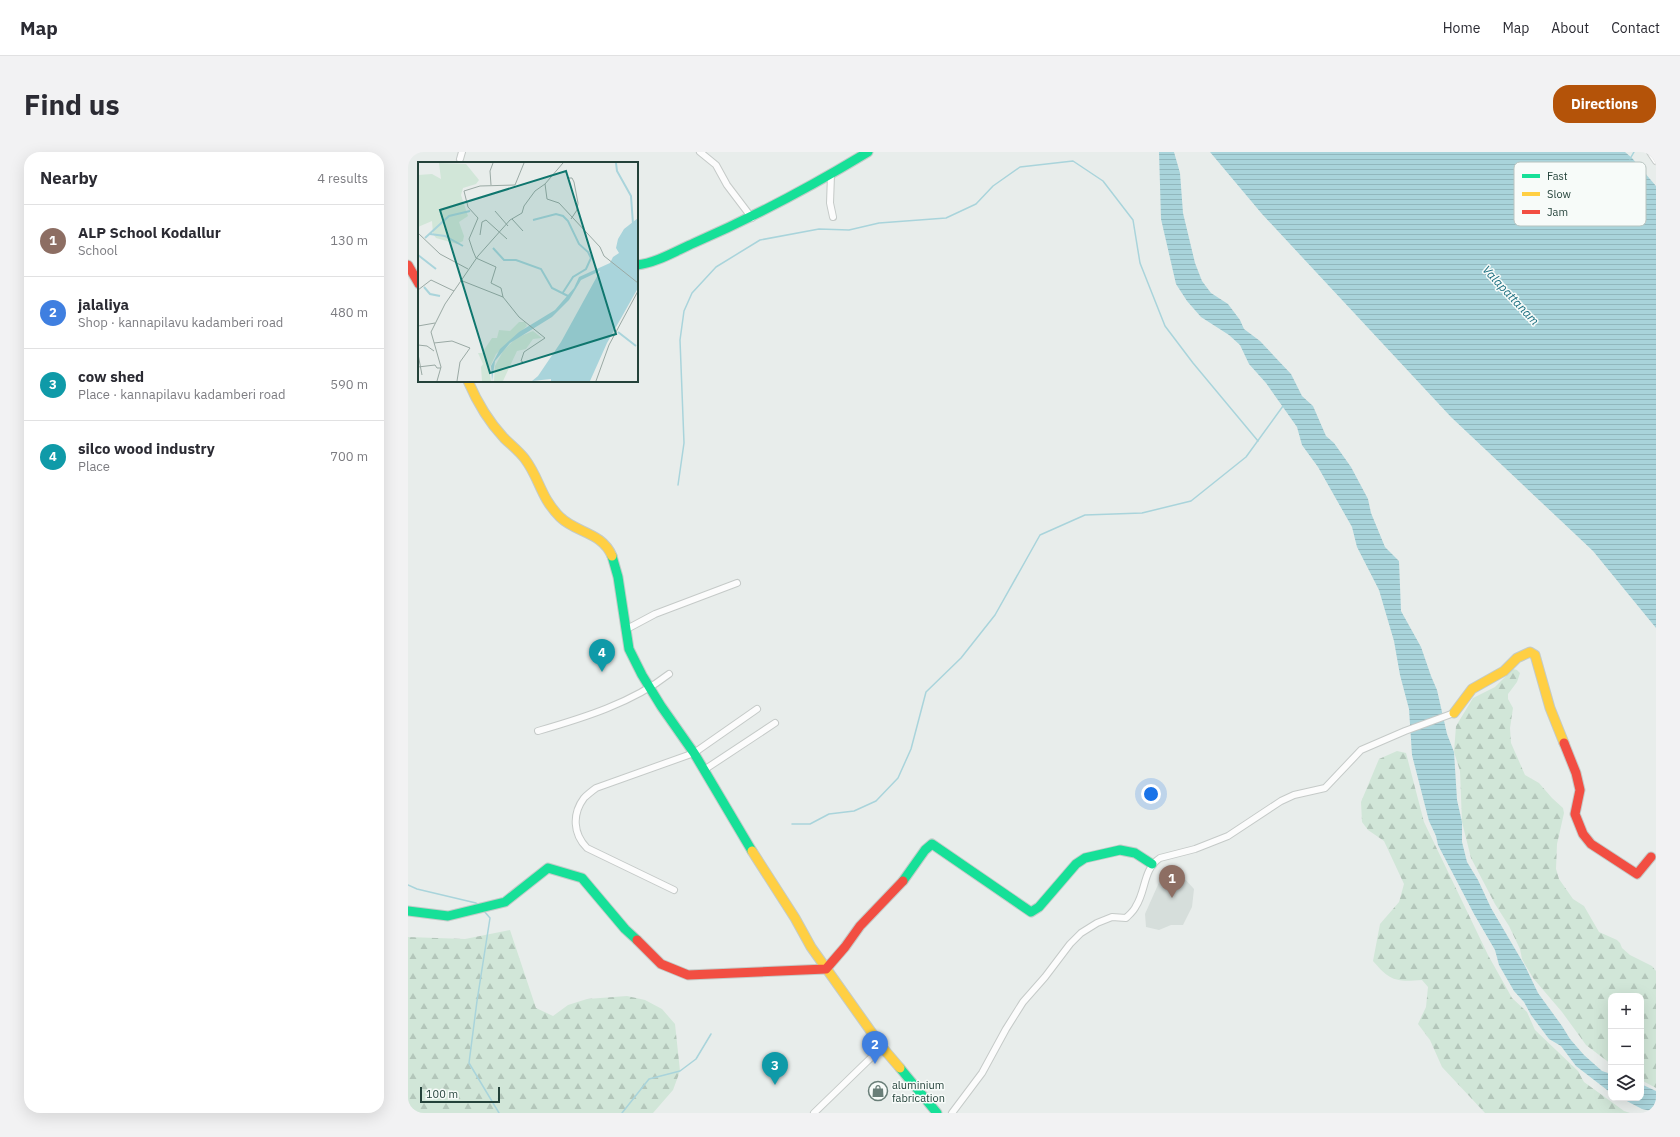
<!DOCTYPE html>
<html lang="en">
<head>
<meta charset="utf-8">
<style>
	body { margin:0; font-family:"IBM Plex Sans",sans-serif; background:#f2f2f3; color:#2b2b33 }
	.controls { position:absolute; right:12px; bottom:12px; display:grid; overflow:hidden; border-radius:8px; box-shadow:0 4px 16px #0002 }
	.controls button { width:36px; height:36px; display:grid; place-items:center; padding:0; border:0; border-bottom:1px solid #e1e1e2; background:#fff; color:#2b2b33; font:20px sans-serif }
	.scale { position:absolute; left:12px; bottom:10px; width:80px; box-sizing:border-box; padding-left:4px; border:2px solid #24423a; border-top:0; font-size:11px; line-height:14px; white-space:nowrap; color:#24423a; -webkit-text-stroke:3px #f7fbf9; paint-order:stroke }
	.you { position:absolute; left:743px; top:642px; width:14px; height:14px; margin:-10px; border:3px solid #fff; border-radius:50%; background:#1a73e8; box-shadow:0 0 0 6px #1a73e833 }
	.badge { display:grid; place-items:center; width:26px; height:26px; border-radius:50%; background:#b45309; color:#fff; font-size:13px; font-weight:700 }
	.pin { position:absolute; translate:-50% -33px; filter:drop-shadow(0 1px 2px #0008) }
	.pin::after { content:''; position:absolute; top:21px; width:14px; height:12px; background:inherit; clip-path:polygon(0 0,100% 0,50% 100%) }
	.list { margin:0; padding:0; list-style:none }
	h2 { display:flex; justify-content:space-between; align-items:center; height:52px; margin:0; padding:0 16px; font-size:17px }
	h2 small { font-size:13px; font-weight:400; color:#7c7c81 }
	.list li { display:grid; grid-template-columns:26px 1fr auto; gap:12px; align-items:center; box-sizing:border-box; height:72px; padding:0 16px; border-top:1px solid #e1e1e2 }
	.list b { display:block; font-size:15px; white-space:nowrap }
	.list p { margin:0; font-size:13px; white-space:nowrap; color:#7c7c81 }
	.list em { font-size:13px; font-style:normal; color:#7c7c81 }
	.icon { flex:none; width:22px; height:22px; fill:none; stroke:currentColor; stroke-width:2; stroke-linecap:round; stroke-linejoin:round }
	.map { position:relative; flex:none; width:1248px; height:961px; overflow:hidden; border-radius:16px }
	header { display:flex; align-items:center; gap:24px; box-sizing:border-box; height:56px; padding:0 20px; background:#fff; border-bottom:1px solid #e1e1e2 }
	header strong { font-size:19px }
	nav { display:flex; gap:22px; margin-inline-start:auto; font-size:14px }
	.intro { display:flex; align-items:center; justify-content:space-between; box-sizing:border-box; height:96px; padding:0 24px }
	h1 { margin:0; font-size:28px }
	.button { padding:10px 18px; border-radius:16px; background:#b45309; color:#fff; font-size:14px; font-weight:700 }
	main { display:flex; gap:24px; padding:0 24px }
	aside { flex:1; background:#fff; border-radius:16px; box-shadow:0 4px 16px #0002 }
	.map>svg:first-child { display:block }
</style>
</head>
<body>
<header>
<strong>Map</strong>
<nav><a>Home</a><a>Map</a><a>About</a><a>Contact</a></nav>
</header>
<div class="intro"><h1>Find us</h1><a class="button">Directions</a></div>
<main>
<aside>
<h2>Nearby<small>4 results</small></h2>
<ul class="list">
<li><span class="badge" style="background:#8d6e63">1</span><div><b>ALP School Kodallur</b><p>School</p></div><em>130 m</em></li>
<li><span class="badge" style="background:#3f7fe0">2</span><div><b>jalaliya</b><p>Shop · kannapilavu kadamberi road</p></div><em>480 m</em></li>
<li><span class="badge" style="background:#0f9aa8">3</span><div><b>cow shed</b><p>Place · kannapilavu kadamberi road</p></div><em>590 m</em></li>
<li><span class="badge" style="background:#0f9aa8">4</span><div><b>silco wood industry</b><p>Place</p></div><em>700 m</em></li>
</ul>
</aside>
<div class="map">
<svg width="1248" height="961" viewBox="0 0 1248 961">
	<defs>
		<pattern id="forest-firs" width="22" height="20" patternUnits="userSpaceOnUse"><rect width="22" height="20" fill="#d1e6d8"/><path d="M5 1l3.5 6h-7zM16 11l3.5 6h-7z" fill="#b3c6ba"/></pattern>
		<pattern id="water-rules" width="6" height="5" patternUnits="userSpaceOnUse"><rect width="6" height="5" fill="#a9d4db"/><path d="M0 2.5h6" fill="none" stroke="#91b7bd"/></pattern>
	</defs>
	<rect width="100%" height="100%" fill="#e8edeb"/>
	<polygon fill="#d6dedb" points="774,724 786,737 784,755 775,773 763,773 751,778 738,775 737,762 753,726"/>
	<g fill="url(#forest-firs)">
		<polygon points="1105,517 1109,518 1112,521 1109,530 1100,542 1100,547 1105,556 1102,576 1103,591 1117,623 1131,631 1144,646 1155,656 1156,661 1149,692 1148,717 1151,727 1165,747 1176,754 1191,780 1209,788 1212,791 1214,796 1222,803 1244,814 1248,819 1248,936 1233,928 1233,844 1203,844 1203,912 1178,893 1154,860 1125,826 1114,807 1112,797 1101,774 1087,752 1063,706 1054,670 1052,619 1046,600 1048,574 1065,546 1087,535"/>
		<path d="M989 599 998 601 1016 670 1080 803 1104 846 1119 860 1127 878 1170 919 1176 930 1216 959 1222 961H1077L1034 915 1022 888 1010 872 1018 855 1020 835 1014 828C988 830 982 829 965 809L972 772 991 750 996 732 976 689 960 678 954 670 953 650 971 607Z"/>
		<polygon points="102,778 128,856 145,864 160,853 179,847 219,844 237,848 254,857 267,872 272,919 265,938 245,961 0,961 0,785 57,787"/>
	</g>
	<g fill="url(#water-rules)">
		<polygon points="751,0 766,0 772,21 775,61 787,111 794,129 803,141 820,152 832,168 836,177 852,189 883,222 894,244 905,254 918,284 926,291 943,315 960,347 963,361 977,395 991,409 993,459 1013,495 1023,524 1029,538 1039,582 1046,600 1049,648 1054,670 1054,690 1059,710 1070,728 1083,756 1117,814 1130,841 1154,874 1162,887 1176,903 1194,919 1203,922 1203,941 1168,914 1153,894 1141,887 1123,863 1116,850 1106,839 1091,813 1087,798 1066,762 1030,693 1028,684 1021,669 1004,603 1001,557 992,523 986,489 971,438 949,395 944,375 910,315 894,293 889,275 858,231 841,212 832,193 821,183 793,165 779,149 768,132 753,67"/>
		<polygon points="802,0 1217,0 1224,6 1248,34 1248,476 1185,399 1043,265 854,62"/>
		<polygon points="1233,932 1248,939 1248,960 1234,957 1213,946 1233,946"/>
	</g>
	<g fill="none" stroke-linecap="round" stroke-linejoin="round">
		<g stroke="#a9d4db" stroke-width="1.5">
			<polyline points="1222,7 1226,0"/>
			<polyline points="270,333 276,291 272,188 276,159 284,141 308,115 352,88 411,77 441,78 471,71 538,66 568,52 585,34 612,15 665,9 695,29 725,68 732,111 757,174 785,211 850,289"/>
			<polyline points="384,672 402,672 421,662 446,659 468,649 490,626 503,597 518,540 553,506 587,463 632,383 677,363 734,361 783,349 838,305 875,254"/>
			<polyline points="0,733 9,737 68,751 71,753"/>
			<polyline points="76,759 82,766 69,849 61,911 91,961"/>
			<polyline points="214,961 241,927 272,919 288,907 303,882"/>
		</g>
		<defs>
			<g id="street">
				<polyline points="292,0 308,13 319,33 344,66"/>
				<polyline points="1242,0 1248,9"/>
				<polyline points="52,7 54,0"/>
				<polyline points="423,23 422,51 425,65"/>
				<polyline points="217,478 247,462 329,431"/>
				<path d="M130 579C175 566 224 551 261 522"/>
				<polyline points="296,618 367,571"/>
				<path d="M266 738 179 696C165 682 164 662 176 646 179 643 184 639 188 636L286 601 349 557"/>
				<polyline points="406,961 474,895"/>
				<path d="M544 961 574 921 598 877 615 850 637 825 662 792 673 781 689 771 704 765 718 766C721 763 726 759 728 754 738 739 735 717 752 706L787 697 820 684 873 649 886 643 917 636 953 598 997 579 1046 561"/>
			</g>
			<g id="fast">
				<path d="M229 113C248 111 268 99 286 91 346 65 404 34 460 0"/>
				<polyline points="204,404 210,425 221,497 234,523 253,554 286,601 344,699"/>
				<polyline points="495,729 517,698 524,692 623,760 631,755 668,712 677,706 712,698 727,701 744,712"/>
				<polyline points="0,759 40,764 97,750 140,716 174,726 217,777 229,788"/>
				<polyline points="492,916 529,961"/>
			</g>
			<g id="slow">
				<path d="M60 229C69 250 80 269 96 286 103 293 111 299 117 307 132 327 132 345 152 365 168 381 194 380 204 404"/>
				<polyline points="1046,561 1064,537 1096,519 1109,506 1122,500 1127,503 1142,556 1156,591"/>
				<polyline points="344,699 387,766 403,795 474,895 492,916"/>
			</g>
			<g id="jam">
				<polyline points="0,113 11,132"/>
				<polyline points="1156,591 1168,621 1172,638 1167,662 1175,682 1183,692 1229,722 1243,705"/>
				<polyline points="229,788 253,812 280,823 418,817 437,795 452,774 495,729"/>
			</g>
		</defs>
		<use href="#street" stroke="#c5cac8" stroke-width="8"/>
		<use href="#fast" stroke="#c3cbc8" stroke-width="11"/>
		<use href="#slow" stroke="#c3cbc8" stroke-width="11"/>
		<use href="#jam" stroke="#c3cbc8" stroke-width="11"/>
		<use href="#street" stroke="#fcfcfc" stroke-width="6"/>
		<use href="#fast" stroke="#16e098" stroke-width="9"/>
		<use href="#slow" stroke="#ffcf43" stroke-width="9"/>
		<use href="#jam" stroke="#f24e42" stroke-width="9"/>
	</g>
	<defs>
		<symbol id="shop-ring" viewBox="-11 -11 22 22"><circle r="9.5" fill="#f7fbf9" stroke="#697e78" stroke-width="1.5"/><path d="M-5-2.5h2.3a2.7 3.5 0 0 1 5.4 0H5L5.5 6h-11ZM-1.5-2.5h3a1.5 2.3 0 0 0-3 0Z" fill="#697e78"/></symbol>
	</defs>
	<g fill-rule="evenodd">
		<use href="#shop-ring" x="459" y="928" width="22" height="22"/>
	</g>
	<g text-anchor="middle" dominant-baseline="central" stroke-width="3" stroke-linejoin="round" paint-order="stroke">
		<g font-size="11" fill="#24423a" stroke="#f7fbf9" text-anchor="start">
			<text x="484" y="933">aluminium<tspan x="484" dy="13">fabrication</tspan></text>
		</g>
		<g font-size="12" font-style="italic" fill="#1c6f80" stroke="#f7fbf9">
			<text transform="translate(1103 143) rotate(47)">Valapattanam</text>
		</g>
	</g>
	<g transform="translate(10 10)">
		<rect width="220" height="220" fill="#e8edeb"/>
		<path d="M21 1 48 2 61 18 58 22 45 26 43 33 50 54 41 60 46 74 45 79 39 82 18 76 15 72 14 59 0 65V13L14 12 23 17ZM101 160H107L109 164 78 192 71 207 73 219H64L63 205 65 202 60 191H64L74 176H79L81 168 92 169ZM115 169 124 176 115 177 108 187 99 189 85 219H76L77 204 85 189 98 176Z" fill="#d1e6d8"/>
		<path d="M220 56V126L189 181 172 219H133V217L114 219 120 214 143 180 182 109 163 118 151 138 134 155 92 181 77 199 74 219 73 204 82 187 101 170 137 148 156 126 161 115 192 101 195 95 201 91 198 86 200 77 206 67Z" fill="#a9d4db"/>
		<path fill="none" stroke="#a9d4db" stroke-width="2" d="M198 1 199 9 213 34 215 62M115 58 138 52 145 54 150 59 161 82 170 90 173 96 168 107 155 115 144 132M12 72 27 74 45 84M7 76 31 54 52 49M75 86 86 98H98L123 107 134 126 150 134M0 93 18 107M6 125 12 132 22 134M200 170 218 184"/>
		<path fill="none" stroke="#9aa9a4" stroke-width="1" d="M149 16H154L156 20 160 41 159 48 153 57M127 22 129 37 141 41 182 85 186 94 220 121M73 23 72 9 75 1M77 49 90 64M94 57 105 69M0 71 22 92 50 107M62 73 64 60 68 58 89 77M42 118 85 135 101 155 127 176 106 190 103 199 105 200M0 128 13 118 36 129M85 135 83 126 73 121 78 105 58 96 55 89 51 77 60 56 50 45 46 29 62 24 97 23 106 1M0 164 17 161M220 169V195M16 181 34 179 52 186 42 200 39 219M0 183 9 184 16 189M0 192 4 213M0 205 17 203 19 206H23M19 219 23 205 13 170 27 142 60 94 92 58 104 51 106 44 117 29 127 22 145 1M178 219 191 183 220 129"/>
		<path fill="#0f766e" fill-opacity="0.15" stroke="#0f766e" stroke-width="2" d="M148 9 198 172 72 211 22 48Z"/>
		<rect width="220" height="220" fill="none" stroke="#24423a" stroke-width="2"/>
	</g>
	<rect x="1106" y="10" width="132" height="64" rx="6" fill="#f7fbf9" stroke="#b8c4c0" stroke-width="1"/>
	<rect x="1114" y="22" width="18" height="4" fill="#16e098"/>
	<rect x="1114" y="40" width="18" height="4" fill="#ffcf43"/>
	<rect x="1114" y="58" width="18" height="4" fill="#f24e42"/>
	<g font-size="11" fill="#24423a">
		<text x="1139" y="28">Fast</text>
		<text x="1139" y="46">Slow</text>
		<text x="1139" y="64">Jam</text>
	</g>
</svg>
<div class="controls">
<button>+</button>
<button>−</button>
<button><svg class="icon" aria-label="layers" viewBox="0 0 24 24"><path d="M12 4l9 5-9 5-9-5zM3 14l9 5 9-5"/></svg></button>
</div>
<div class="scale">100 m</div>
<div class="you"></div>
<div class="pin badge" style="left:764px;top:746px;background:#8d6e63">1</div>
<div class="pin badge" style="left:467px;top:912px;background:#3f7fe0">2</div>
<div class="pin badge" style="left:367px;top:933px;background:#0f9aa8">3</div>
<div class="pin badge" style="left:194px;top:520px;background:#0f9aa8">4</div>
</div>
</main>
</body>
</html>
